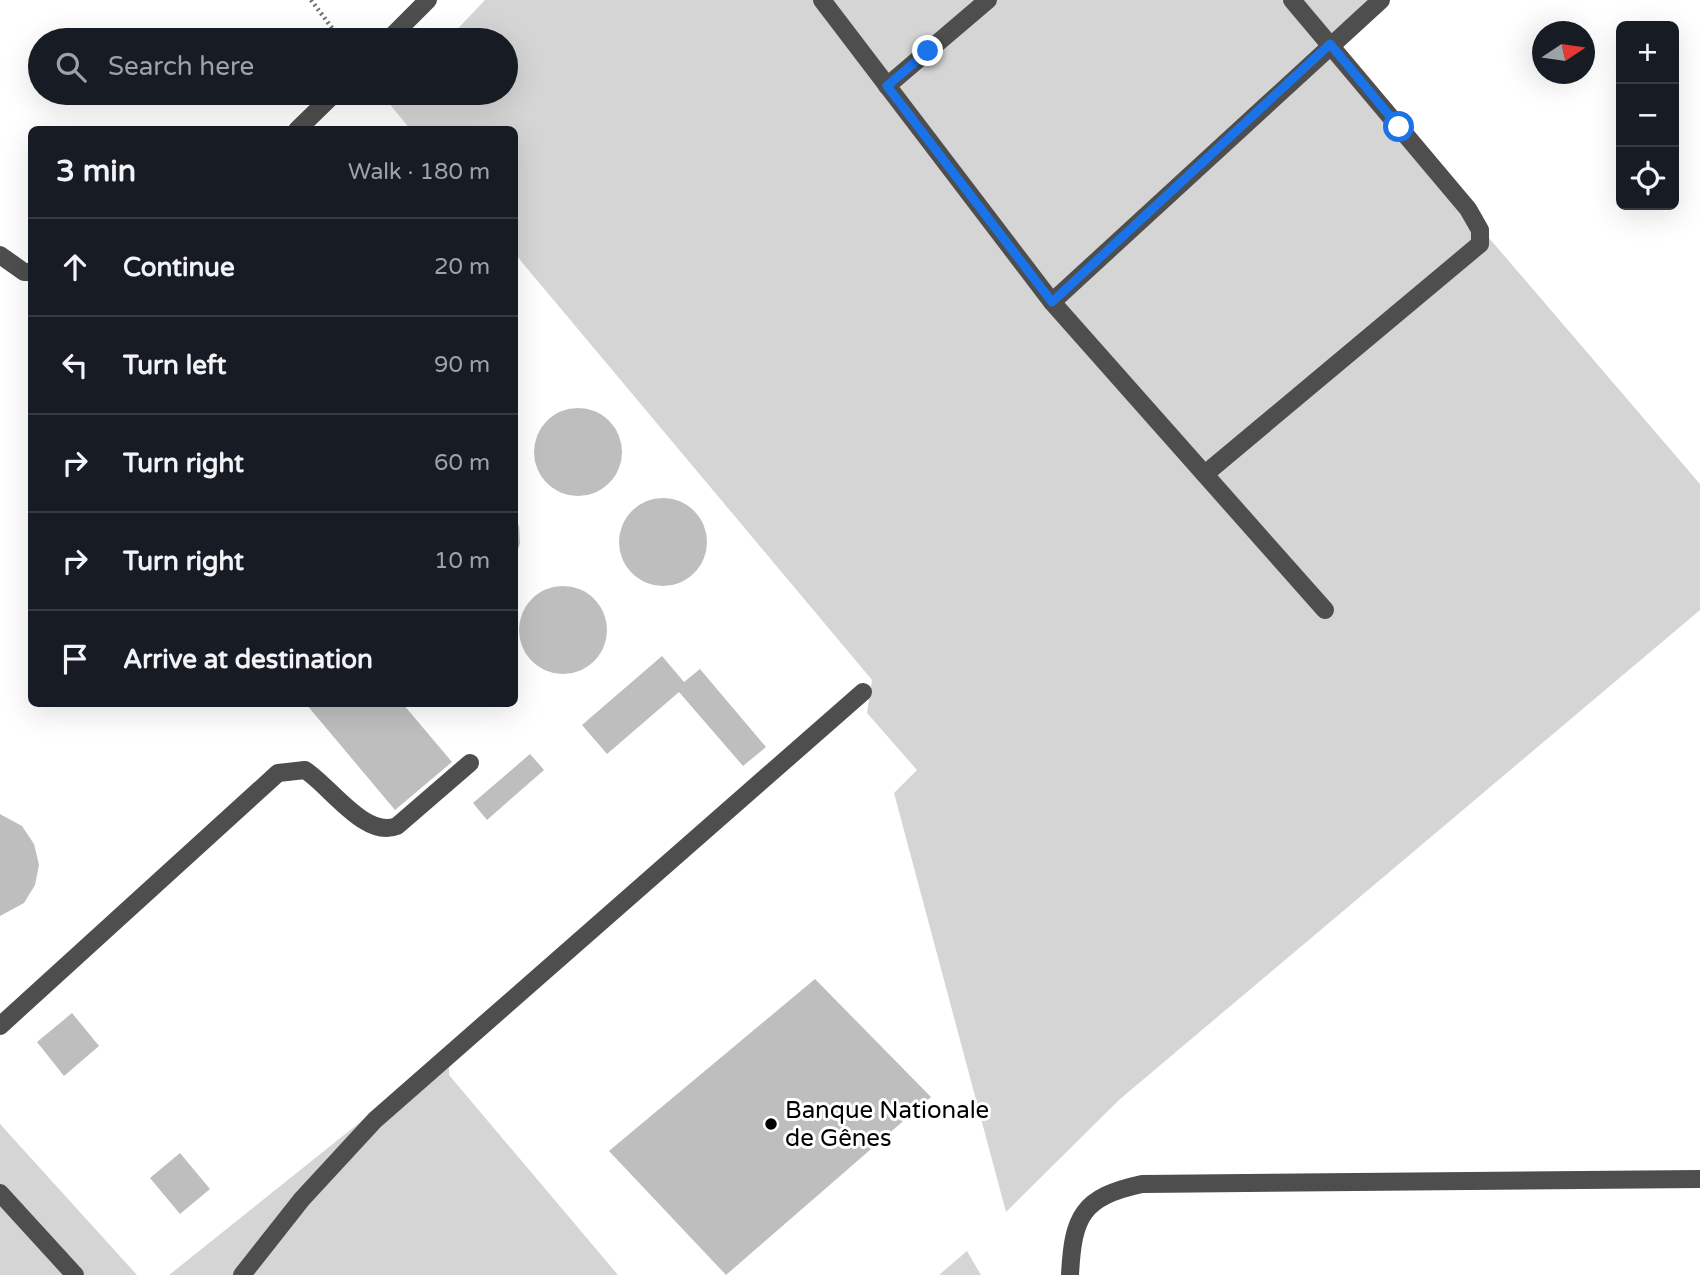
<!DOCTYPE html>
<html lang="en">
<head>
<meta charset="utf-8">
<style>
	body { margin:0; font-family:"Varela Round",sans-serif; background:#242831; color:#f1f3f6 }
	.controls { position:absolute; right:21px; top:21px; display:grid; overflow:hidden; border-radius:10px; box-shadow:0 7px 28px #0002 }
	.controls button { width:63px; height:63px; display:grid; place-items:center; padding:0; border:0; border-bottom:2px solid #363941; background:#171b24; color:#f1f3f6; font:35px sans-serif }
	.compass { position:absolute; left:1532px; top:21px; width:63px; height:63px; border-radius:50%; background:#171b24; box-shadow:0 7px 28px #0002; rotate:77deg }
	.stop { position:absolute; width:21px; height:21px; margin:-16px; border:5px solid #1a73e8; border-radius:50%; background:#fff }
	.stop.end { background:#1a73e8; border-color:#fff; box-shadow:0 2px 7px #0008 }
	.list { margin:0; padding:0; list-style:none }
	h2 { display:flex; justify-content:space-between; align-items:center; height:91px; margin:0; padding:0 28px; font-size:30px }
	h2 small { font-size:23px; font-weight:400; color:#9ea1a6 }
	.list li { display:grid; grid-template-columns:46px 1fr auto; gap:21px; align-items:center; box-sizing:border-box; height:98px; padding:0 28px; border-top:2px solid #363941 }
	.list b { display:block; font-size:26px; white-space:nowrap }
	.list em { font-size:23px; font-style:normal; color:#9ea1a6 }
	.icon { flex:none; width:38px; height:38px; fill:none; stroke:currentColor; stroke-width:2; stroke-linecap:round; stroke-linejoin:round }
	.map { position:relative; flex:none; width:1700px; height:1275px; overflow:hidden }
	.search { position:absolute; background:#171b24; box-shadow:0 7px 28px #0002; left:28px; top:28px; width:490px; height:77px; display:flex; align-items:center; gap:18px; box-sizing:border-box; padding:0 24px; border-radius:38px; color:#9ea1a6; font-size:26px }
	.panel { position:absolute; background:#171b24; box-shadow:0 7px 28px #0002; left:28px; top:126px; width:490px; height:581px; border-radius:10px }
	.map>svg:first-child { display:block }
</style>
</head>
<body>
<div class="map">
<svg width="1700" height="1275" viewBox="0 0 1700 1275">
	<rect width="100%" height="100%" fill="#fff"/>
	<g fill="#d5d5d5">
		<polygon points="485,0 1370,0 1321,42 1700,484 1700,610 1119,1100 1006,1212 894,793 917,770 867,713 872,680 515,254 514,130 410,129 388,102 397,93 506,93 506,40 447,40"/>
		<polygon points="449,1051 449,1075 618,1275 169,1275"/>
		<polygon points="0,1124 137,1275 0,1275"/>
		<polygon points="967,1251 981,1275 939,1275"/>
	</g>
	<g fill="#bebebe">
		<circle cx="578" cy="452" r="44"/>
		<circle cx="663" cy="542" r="44"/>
		<polygon points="514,516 519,526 520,543 515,560"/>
		<circle cx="563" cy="630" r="44"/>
		<polygon points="662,656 684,682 700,669 766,747 743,766 679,692 607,754 582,725"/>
		<polygon points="306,704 403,704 452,762 395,810"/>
		<polygon points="530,754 544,770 487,820 473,803"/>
		<polygon points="0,814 22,826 34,844 39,865 35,885 24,903 0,916"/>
		<polygon points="815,979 931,1097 726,1275 609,1151"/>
		<polygon points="72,1013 99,1046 64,1076 37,1042"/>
		<polygon points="180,1153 210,1189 180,1214 150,1178"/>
	</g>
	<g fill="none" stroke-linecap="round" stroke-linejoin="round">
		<polyline stroke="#707070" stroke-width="4.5" stroke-dasharray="2 3.5" stroke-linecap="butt" points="311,0 341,40"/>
		<g stroke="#4e4e4e" stroke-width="18">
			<polyline points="822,0 1052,302 1325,610"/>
			<polyline points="388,40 428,0"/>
			<polyline points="887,86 988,0"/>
			<polyline points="297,130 335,93"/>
			<polyline points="0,255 24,272 32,272"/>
			<polyline points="1052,302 1381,0"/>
			<polyline points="1205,474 1480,244 1480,230 1468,209 1292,0"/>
			<path d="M0 1026 278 773 305 770C330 786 365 839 397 826L470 763"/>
			<polyline points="0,1193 75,1275"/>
			<polyline points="242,1275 302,1199 375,1120 863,692"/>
			<path d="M1070 1275C1073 1216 1082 1197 1142 1184L1700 1179"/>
		</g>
	</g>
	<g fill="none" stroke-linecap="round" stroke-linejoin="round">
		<polyline stroke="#1a73e8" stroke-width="9" points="928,51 887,86 1052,302 1330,44 1399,127"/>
	</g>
	<circle fill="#000" stroke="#fff" stroke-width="2.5" cx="771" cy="1124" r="7"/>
	<g text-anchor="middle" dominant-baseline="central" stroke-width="6" stroke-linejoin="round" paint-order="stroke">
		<g font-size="24" fill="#000" stroke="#fff" text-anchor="start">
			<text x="785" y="1110">Banque Nationale<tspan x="785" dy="28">de Gênes</tspan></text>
		</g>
	</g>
</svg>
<div class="controls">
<button>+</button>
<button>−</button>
<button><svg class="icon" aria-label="locate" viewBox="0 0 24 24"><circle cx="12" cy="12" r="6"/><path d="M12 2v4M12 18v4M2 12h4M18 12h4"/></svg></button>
</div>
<svg class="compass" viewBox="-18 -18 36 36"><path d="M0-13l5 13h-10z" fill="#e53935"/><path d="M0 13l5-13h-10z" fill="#9ea1a6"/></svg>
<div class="stop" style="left:1399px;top:127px"></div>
<div class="stop end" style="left:928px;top:51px"></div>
<div class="search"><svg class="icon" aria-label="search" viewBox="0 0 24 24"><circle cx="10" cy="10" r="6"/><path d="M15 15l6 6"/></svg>Search here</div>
<section class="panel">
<h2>3 min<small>Walk · 180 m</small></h2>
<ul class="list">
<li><svg class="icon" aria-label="ahead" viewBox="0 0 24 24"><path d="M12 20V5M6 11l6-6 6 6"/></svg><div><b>Continue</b></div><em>20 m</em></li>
<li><svg class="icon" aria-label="left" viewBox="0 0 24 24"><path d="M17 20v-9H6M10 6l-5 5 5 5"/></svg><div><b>Turn left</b></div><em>90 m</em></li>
<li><svg class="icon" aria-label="right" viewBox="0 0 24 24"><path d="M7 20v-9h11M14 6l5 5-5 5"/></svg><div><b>Turn right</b></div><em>60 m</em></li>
<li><svg class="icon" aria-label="right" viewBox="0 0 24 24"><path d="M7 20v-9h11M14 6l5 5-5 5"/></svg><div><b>Turn right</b></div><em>10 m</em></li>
<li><svg class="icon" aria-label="arrive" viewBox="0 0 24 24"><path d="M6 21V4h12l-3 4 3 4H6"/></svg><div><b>Arrive at destination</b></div></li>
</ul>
</section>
</div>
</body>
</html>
